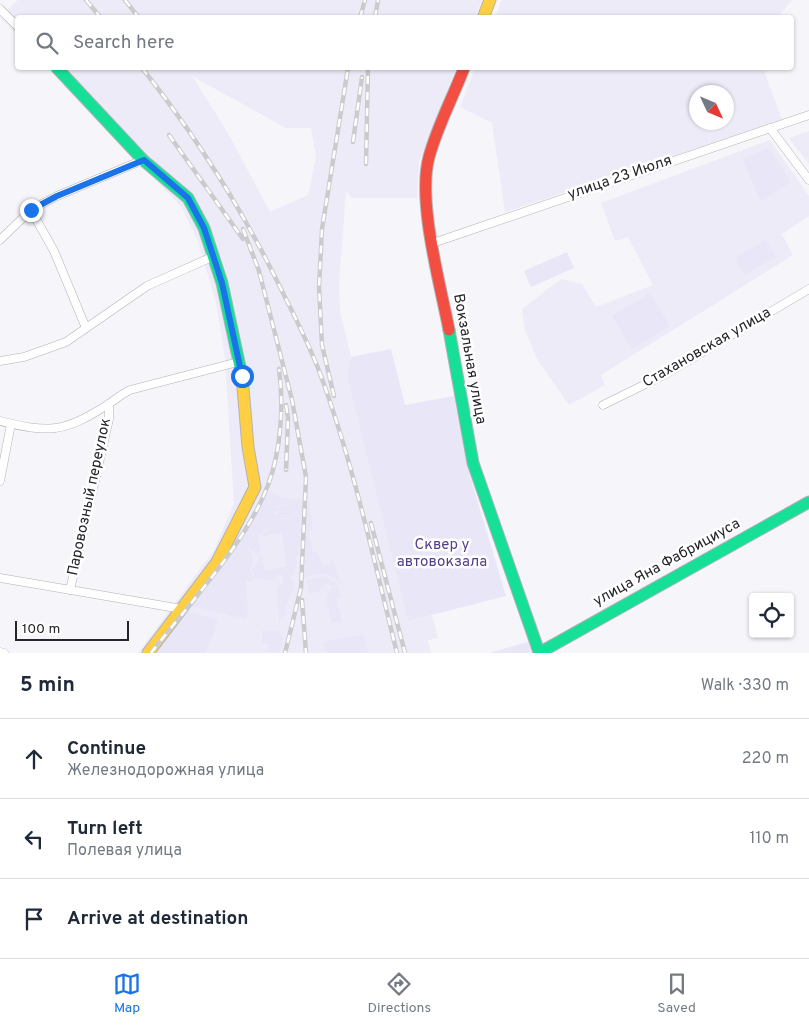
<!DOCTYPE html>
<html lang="en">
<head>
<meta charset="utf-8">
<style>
	body { margin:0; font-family:Overpass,sans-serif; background:#f6f6f7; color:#1f2937 }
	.controls { position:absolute; right:15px; bottom:15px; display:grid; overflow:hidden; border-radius:5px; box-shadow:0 1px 4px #0004 }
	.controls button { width:45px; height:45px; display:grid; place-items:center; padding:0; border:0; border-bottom:1px solid #e0e1e3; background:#fff; color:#1f2937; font:25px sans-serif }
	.compass { position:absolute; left:689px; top:85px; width:45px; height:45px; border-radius:50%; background:#fff; box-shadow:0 1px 4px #0004; rotate:134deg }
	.scale { position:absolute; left:15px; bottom:12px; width:114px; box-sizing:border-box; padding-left:5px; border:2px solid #26252b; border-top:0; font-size:14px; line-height:18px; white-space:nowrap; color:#26252b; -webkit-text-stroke:4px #fff; paint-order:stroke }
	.stop { position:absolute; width:15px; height:15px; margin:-11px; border:4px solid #1a73e8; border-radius:50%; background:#fff }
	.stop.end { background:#1a73e8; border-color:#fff; box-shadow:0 1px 5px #0008 }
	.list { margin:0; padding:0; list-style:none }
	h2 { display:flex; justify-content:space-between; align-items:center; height:65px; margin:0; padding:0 20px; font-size:21px }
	h2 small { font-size:16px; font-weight:400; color:#747a83 }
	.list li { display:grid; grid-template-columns:32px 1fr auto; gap:15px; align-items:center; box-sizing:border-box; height:80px; padding:0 20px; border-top:1px solid #e0e1e3 }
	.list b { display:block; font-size:19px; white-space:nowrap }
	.list p { margin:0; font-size:16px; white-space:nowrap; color:#747a83 }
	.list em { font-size:16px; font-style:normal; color:#747a83 }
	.icon { flex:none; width:28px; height:28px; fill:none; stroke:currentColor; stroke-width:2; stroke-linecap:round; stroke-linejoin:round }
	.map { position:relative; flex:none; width:809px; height:653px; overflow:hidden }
	.search { position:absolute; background:#fff; box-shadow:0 1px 4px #0004; left:15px; right:15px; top:15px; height:55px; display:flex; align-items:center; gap:12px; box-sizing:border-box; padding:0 18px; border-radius:5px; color:#747a83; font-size:19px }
	.sheet { height:305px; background:#fff }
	nav { display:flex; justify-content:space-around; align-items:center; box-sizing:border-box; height:70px; border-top:1px solid #e0e1e3; background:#fff; font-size:14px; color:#747a83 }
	nav a { display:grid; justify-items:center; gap:2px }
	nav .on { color:#1a73e8 }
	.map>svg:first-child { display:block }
</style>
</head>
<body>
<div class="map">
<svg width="809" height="653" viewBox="0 0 809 653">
	<rect width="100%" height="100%" fill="#f5f5fa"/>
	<g fill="#edebf8" fill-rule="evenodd">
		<polygon points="18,0 482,0 475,18 18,18 17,35 0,17"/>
		<polygon points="502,0 792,0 778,17 495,17"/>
		<path d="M51 68H456L419 162 417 198H352L346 191 339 283 340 311 351 357 347 376 408 621 432 615 438 638 428 640 431 653H138L214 550 234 503 225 358 216 303 198 241 182 208ZM192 76 286 128H311L316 157 308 195 270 212 228 133Z"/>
		<path d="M475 68H763L782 120 505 212 492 123 460 107ZM696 92H726V122H696Z"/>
		<polygon points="809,131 809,164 789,138"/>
		<polygon points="770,140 809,196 809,216 782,234 793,255 601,375 605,385 569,405 537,359 525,330 522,309 561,279 582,284 596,307 653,285 628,237 615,241 601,203"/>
	</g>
	<g fill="#e9e7f7">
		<polygon points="769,148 791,182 761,202 742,159"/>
		<polygon points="766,240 776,257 744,275 735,258"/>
		<polygon points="567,252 574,268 531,287 524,271"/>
		<polygon points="650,293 670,326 632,349 612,316"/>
		<polygon points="391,349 405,405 454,396 467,466 506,596 408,621 347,376 351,357"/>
		<path d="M269 491 281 497 293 499 289 504 278 505 277 507 281 509 280 511 273 512 274 516C278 520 285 519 291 519L294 515 302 518 303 523 299 526 302 530 298 535 302 540 298 548 300 553 296 557 297 563 291 578 295 586 286 606 287 613 279 623 277 587 284 582 282 574 278 575 275 580 255 579 252 568 259 560V556H262L265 571 286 566 282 532 260 537 270 526 258 536 261 552 255 553 245 545 252 554 239 556 252 555 253 563 250 569 254 581H246L248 610 246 619 191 606 252 521 265 494 268 493 267 503Z"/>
		<polygon points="308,497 313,530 308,531 313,552 317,552 323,565 328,565 333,559 340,583 326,573 304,577"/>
		<polygon points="304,498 303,518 294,514 290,518 277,518 274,515 281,512 279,506 287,505 294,499"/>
		<polygon points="326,576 336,584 334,587 326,584 318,592 309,594 306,580"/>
		<polygon points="337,585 341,596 336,598 342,621 332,623 326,598 331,589"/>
		<polygon points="187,611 218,620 213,636 204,653 156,653"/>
		<path d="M262 630 280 631C285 638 282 646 278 653L266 652 270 644 262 643Z"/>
		<polygon points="363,634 368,653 326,653 324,642"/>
		<polygon points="531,641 534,653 489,653"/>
	</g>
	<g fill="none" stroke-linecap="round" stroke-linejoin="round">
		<defs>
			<g id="street">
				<polyline points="0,9 18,27"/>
				<polyline points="770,128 809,180"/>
				<polyline points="31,210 54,251 86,328"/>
				<polyline points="0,240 31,210 57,196 143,160"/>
				<polyline points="433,243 809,115"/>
				<polyline points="0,361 24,357 66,342 147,286 212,257"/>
				<polyline points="603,405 664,375 809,289"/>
				<path d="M0 421C48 433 64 433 107 405 115 400 120 395 130 390L238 362"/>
				<polyline points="0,481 11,424"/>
				<polyline points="0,578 182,609"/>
				<polyline points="70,590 109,419 109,404"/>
				<polyline points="0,652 4,653"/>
			</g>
			<g id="fast">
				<polyline points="57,68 143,160 188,198 204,228 222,283 242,376"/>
				<polyline points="449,330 473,463 539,652"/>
				<polyline points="539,653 809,502"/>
			</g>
			<g id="slow">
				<polyline points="483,18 490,0"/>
				<polyline points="148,653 217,562 255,487 248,447 242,376"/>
			</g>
			<path id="jam" d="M449 330C440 283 417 201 429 157 437 127 453 97 464 68"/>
		</defs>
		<use href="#street" stroke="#b2b2b7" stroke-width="9"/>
		<use href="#fast" stroke="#b2b2b7" stroke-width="13"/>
		<use href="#slow" stroke="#b2b2b7" stroke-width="13"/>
		<use href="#jam" stroke="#b2b2b7" stroke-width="13"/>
		<use href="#street" stroke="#fefefe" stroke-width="8"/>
		<use href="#fast" stroke="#16e098" stroke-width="11"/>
		<use href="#slow" stroke="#ffcf43" stroke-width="11"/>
		<use href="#jam" stroke="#f24e42" stroke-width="11"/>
		<defs>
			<g id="rail">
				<polyline points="86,0 101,18"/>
				<polyline points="125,0 139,18"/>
				<polyline points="360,18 365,0"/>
				<polyline points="375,18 378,0"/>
				<path d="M142 68C196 136 242 209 280 287 295 317 310 346 321 376 354 466 374 561 397 653"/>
				<polyline points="169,135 243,239"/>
				<polyline points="353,142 362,77"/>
				<polyline points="366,164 368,68"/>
				<polyline points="243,229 259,271 292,400 306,477 301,588 285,653"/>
				<polyline points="334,396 322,345 319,287 322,229 348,68"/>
				<polyline points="286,405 288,418 286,470"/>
				<polyline points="371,523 405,653"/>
				<polyline points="302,600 306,653"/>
				<path d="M151 653C188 605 247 542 268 485 281 451 284 405 279 369"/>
			</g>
		</defs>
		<use href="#rail" stroke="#cbcbcd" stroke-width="4.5"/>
		<use href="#rail" stroke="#fff" stroke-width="2.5" stroke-dasharray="8" stroke-linecap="butt"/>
	</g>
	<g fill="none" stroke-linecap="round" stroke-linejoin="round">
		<polyline stroke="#1a73e8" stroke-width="6" points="31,210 57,196 144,160 188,198 204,228 222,283 242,376"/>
	</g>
	<g text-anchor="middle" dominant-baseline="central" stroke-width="5" stroke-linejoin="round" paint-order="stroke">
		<g font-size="15" fill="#26252b" stroke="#fff">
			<text transform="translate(620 178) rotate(-19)">улица 23 Июля</text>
			<text transform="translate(707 348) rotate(-30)">Стахановская улица</text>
			<text transform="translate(469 359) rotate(80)">Вокзальная улица</text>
			<text transform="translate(90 497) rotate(-78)">Паровозный переулок</text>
			<text transform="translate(667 563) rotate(-29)">улица Яна Фабрициуса</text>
		</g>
		<g font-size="15" fill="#533e87" stroke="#fff">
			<text x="442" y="545">Сквер у<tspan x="442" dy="17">автовокзала</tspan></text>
		</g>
	</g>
</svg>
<div class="controls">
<button><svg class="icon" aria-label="locate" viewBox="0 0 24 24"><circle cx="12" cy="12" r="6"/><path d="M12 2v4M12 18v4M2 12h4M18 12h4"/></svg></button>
</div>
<svg class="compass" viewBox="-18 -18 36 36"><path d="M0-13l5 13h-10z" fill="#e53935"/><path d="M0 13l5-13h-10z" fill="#747a83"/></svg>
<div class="scale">100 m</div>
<div class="stop" style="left:242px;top:376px"></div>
<div class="stop end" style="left:31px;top:210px"></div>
<div class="search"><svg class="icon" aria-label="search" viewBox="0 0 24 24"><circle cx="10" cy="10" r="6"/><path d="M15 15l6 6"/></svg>Search here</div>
</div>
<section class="sheet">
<h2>5 min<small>Walk · 330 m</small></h2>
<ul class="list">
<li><svg class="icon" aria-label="ahead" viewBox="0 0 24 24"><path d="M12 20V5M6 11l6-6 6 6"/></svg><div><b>Continue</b><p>Железнодорожная улица</p></div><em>220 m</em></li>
<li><svg class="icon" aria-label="left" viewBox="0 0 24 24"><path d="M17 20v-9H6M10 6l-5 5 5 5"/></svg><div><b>Turn left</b><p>Полевая улица</p></div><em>110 m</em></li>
<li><svg class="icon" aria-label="arrive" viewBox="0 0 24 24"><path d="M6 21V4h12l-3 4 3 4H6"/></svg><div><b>Arrive at destination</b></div></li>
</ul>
</section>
<nav>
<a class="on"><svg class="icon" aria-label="map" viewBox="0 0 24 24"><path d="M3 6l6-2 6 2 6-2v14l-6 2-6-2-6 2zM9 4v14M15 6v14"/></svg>Map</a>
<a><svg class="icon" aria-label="directions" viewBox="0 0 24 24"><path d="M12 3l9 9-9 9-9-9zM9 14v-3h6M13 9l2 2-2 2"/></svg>Directions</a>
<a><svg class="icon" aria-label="saved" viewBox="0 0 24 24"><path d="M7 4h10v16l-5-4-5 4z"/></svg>Saved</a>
</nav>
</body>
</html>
